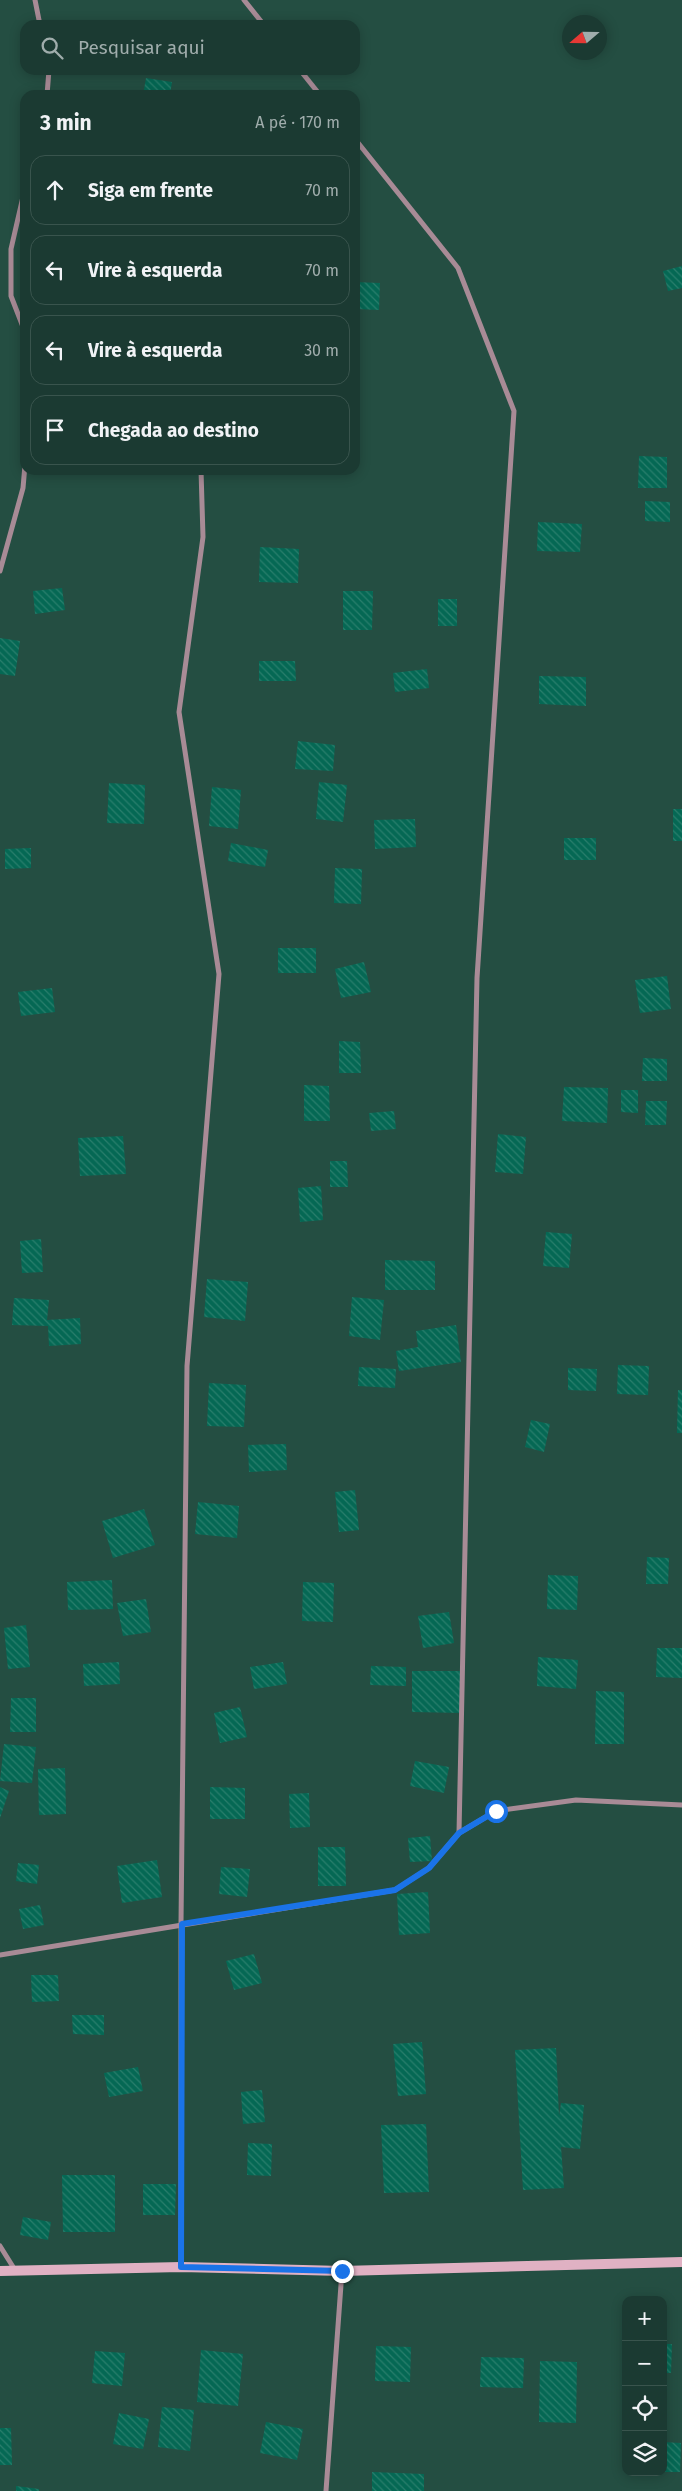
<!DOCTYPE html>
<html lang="pt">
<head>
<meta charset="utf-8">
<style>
	body { margin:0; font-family:"Fira Sans",sans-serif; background:#24413a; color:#f1f3f6 }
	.controls { position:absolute; right:15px; bottom:15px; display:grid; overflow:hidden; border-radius:10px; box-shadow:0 2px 12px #0003 }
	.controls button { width:45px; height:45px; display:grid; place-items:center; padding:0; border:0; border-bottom:1px solid #39544d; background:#1b3a32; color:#f1f3f6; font:25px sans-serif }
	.compass { position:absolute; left:562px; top:15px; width:45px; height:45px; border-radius:50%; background:#1b3a32; box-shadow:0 2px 12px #0003; rotate:250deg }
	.stop { position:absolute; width:15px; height:15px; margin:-11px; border:4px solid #1a73e8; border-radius:50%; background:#fff }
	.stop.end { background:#1a73e8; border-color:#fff; box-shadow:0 1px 5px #0008 }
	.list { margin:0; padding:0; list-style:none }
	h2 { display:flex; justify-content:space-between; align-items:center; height:65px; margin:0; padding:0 20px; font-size:21px }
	h2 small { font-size:16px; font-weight:400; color:#a0adac }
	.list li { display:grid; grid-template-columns:32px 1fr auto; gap:15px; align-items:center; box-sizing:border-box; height:70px; margin:0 10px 10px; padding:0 10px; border:1px solid #39544d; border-radius:15px }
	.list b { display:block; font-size:19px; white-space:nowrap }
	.list em { font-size:16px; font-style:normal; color:#a0adac }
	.icon { flex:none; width:28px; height:28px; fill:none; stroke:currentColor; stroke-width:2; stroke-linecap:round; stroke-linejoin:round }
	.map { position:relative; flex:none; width:682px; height:2491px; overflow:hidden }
	.search { position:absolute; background:#1b3a32; box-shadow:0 2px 12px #0003; left:20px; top:20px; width:340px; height:55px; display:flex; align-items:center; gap:12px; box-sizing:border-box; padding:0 18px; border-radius:15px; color:#a0adac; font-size:19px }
	.panel { position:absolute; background:#1b3a32; box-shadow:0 2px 12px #0003; left:20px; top:90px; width:340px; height:385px; border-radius:15px }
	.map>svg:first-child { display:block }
</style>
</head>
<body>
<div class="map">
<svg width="682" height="2491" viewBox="0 0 682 2491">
	<defs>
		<pattern id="building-back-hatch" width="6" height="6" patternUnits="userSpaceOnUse" patternTransform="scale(1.25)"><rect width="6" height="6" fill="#056854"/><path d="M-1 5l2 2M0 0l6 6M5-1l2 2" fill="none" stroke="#297e6c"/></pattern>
	</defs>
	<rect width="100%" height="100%" fill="#244e42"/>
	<g fill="url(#building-back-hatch)">
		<polygon points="146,78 172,82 170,95 143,95"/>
		<polygon points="682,266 682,288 668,291 663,271"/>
		<polygon points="355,282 380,283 379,310 355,309"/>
		<polygon points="639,456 667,457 667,488 638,488"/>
		<polygon points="645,501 670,502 670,522 645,521"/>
		<polygon points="538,522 582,524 580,552 537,551"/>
		<polygon points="260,547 299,549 298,583 259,582"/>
		<polygon points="62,588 65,610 35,614 33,591"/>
		<polygon points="343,591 373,591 372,630 343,630"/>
		<rect x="438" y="599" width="19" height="27"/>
		<polygon points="0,638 20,641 15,676 0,674"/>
		<polygon points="259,661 295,661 296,681 259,681"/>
		<polygon points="427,669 429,688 395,692 393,673"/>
		<polygon points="539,676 586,677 586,706 539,704"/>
		<polygon points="298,741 335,745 333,771 295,769"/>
		<polygon points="319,782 347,785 343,822 316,819"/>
		<polygon points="109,783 145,785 144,824 107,823"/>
		<polygon points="212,787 241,790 238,829 209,826"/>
		<rect x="673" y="809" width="9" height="32"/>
		<polygon points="415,819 416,847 375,849 374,820"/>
		<rect x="564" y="838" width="32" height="22"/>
		<polygon points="231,843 268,850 265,867 228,861"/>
		<polygon points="31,848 31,868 5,869 5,849"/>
		<polygon points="335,868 362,869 361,904 334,903"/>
		<rect x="278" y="948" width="38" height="25"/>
		<polygon points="364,962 371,992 341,998 335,969"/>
		<polygon points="667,976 671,1009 640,1013 635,980"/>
		<polygon points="52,988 55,1012 21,1016 18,992"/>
		<polygon points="339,1041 360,1042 361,1073 339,1073"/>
		<polygon points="643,1058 667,1059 667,1081 642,1081"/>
		<polygon points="304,1085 329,1086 330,1121 304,1121"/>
		<polygon points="564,1087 608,1088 607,1123 562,1121"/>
		<polygon points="621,1090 638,1090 638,1113 621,1112"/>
		<polygon points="646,1101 667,1101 666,1125 645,1125"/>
		<polygon points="394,1111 396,1129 371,1131 369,1113"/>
		<polygon points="498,1134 526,1137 523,1174 495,1172"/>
		<polygon points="123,1136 126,1174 80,1176 78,1138"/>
		<polygon points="330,1161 347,1161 348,1187 330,1187"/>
		<polygon points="321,1186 323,1220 300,1222 298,1188"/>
		<polygon points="546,1232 572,1234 569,1268 543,1266"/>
		<polygon points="41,1239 43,1272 22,1273 20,1241"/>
		<polygon points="385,1260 435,1261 435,1290 385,1290"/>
		<polygon points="207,1279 248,1282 245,1321 204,1317"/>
		<polygon points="352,1297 384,1300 380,1340 349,1336"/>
		<polygon points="14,1298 49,1300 47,1320 80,1318 81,1344 49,1346 48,1326 12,1325"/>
		<polygon points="456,1325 461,1362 399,1371 396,1351 418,1347 416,1331"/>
		<polygon points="618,1365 649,1366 648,1395 617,1394"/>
		<polygon points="359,1367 396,1369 395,1388 358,1386"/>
		<polygon points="568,1368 597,1369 596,1391 568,1390"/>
		<polygon points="209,1383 246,1385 244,1427 207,1426"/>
		<polygon points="678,1390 682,1390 682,1433 677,1433"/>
		<polygon points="531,1420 550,1424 544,1452 525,1447"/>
		<polygon points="286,1444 287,1470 249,1472 248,1445"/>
		<polygon points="355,1490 359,1530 339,1532 335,1492"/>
		<polygon points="198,1502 239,1506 237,1538 195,1534"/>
		<polygon points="144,1509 155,1545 113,1558 102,1521"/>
		<polygon points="647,1557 669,1558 668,1584 646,1584"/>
		<polygon points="548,1575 578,1576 577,1610 547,1609"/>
		<polygon points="112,1580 113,1609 68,1610 67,1582"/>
		<polygon points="303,1582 334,1583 333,1622 302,1621"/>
		<polygon points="146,1599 151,1632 123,1636 117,1603"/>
		<polygon points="449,1612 454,1643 423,1648 418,1616"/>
		<polygon points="26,1625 30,1667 8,1669 4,1628"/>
		<polygon points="657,1648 682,1648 682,1678 656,1677"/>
		<polygon points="538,1657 578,1660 576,1689 537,1686"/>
		<polygon points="119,1662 120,1684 84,1686 83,1664"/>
		<polygon points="283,1662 287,1684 254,1689 250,1667"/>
		<polygon points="371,1666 406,1667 406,1686 370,1685"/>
		<polygon points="412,1671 460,1671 461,1713 412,1712"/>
		<polygon points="596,1691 624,1692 624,1744 595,1744"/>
		<polygon points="11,1698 36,1698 36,1732 10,1732"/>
		<polygon points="240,1707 247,1737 220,1743 214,1713"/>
		<polygon points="4,1744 36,1747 32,1783 0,1781"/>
		<polygon points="415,1761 449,1767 444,1793 410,1786"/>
		<polygon points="65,1768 66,1814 39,1815 38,1769"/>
		<polygon points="0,1787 9,1791 0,1818"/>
		<polygon points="210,1787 245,1788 245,1819 210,1819"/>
		<polygon points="309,1793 310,1827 290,1828 289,1794"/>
		<polygon points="430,1836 432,1861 410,1862 408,1838"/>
		<polygon points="318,1847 345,1847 346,1886 318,1886"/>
		<polygon points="157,1860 162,1897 122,1903 117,1866"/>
		<polygon points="18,1863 39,1865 37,1884 16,1881"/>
		<polygon points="221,1867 250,1869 247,1897 219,1894"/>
		<polygon points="428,1892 430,1933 399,1935 397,1894"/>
		<polygon points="40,1905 44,1925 23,1929 19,1909"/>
		<polygon points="254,1954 262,1983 234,1990 226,1961"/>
		<polygon points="31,1975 58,1975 59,2001 32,2002"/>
		<polygon points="72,2015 104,2015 104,2035 73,2034"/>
		<polygon points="422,2042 426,2094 398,2096 393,2044"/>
		<polygon points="556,2048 559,2116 561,2103 584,2105 580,2149 561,2147 564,2188 523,2190 515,2050"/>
		<polygon points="138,2067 143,2091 109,2097 104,2073"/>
		<polygon points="262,2090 265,2122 243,2124 241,2092"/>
		<polygon points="426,2124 429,2192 384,2193 381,2125"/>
		<polygon points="248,2143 272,2144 271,2176 247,2175"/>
		<polygon points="62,2175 115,2175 115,2232 63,2232"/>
		<polygon points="143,2184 176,2184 175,2215 143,2215"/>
		<polygon points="23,2217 51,2222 48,2240 20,2235"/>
		<polygon points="663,2344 672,2344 671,2373 663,2373"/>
		<polygon points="376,2346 411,2347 410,2382 375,2381"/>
		<polygon points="201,2350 243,2354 238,2406 197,2402"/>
		<polygon points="95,2351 125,2353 122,2386 92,2383"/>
		<polygon points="481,2357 524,2358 523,2388 480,2387"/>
		<polygon points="540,2361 577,2362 576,2423 539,2422"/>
		<polygon points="162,2407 194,2410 190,2451 158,2447"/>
		<polygon points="119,2413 149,2419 143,2449 113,2444"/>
		<polygon points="266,2422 303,2429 297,2460 260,2453"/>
		<polygon points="0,2428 11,2428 12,2465 0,2465"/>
		<polygon points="663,2442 681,2443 680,2472 663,2472"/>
		<polygon points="372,2472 424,2474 424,2491 372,2491"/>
		<polygon points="16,2486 39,2489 39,2491 16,2491"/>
	</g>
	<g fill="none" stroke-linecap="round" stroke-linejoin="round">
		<g stroke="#a88b96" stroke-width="5">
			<polyline points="35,0 40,25"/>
			<polyline points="244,0 264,25"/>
			<polyline points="300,70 320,95"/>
			<polyline points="47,95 49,70"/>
			<polyline points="355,139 458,268 514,411 477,978 459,1833"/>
			<polyline points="25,188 11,249 11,296 25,332"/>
			<polyline points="0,571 23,488 25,465"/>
			<polyline points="0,1955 395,1890 429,1868 459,1833 496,1811 576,1800 682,1805"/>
			<polyline points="0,2246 15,2270"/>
			<polyline points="181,2267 181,1924 187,1366 219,974 179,712 203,537 201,470"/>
			<polyline points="326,2491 342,2271"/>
		</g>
		<polyline stroke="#e0b1c3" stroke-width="10" points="0,2271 181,2267 342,2271 682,2262"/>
	</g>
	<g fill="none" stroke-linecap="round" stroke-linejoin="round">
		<polyline stroke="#1a73e8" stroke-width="6" points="342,2271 181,2267 182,1924 395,1890 429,1868 459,1833 496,1811"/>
	</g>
</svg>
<div class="controls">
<button>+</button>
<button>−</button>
<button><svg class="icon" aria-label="locate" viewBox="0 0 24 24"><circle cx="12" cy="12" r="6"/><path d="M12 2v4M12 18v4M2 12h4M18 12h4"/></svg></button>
<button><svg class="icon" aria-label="layers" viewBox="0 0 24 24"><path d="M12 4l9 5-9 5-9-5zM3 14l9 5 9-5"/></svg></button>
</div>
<svg class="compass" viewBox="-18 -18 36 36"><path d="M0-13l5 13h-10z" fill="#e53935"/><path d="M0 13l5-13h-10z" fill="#a0adac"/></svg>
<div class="stop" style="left:496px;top:1811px"></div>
<div class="stop end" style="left:342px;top:2271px"></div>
<div class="search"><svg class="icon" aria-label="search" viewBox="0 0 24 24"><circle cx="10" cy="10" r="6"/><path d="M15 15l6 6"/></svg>Pesquisar aqui</div>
<section class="panel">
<h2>3 min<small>A pé · 170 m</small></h2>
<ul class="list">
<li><svg class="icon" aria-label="ahead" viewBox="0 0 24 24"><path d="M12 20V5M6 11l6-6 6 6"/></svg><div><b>Siga em frente</b></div><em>70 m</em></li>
<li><svg class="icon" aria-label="left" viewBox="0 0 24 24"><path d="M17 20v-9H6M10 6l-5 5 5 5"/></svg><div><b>Vire à esquerda</b></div><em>70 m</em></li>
<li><svg class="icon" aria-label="left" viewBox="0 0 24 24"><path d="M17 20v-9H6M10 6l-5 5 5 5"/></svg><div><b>Vire à esquerda</b></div><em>30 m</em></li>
<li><svg class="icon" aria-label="arrive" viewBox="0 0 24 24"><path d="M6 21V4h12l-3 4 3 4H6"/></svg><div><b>Chegada ao destino</b></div></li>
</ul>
</section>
</div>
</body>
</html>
